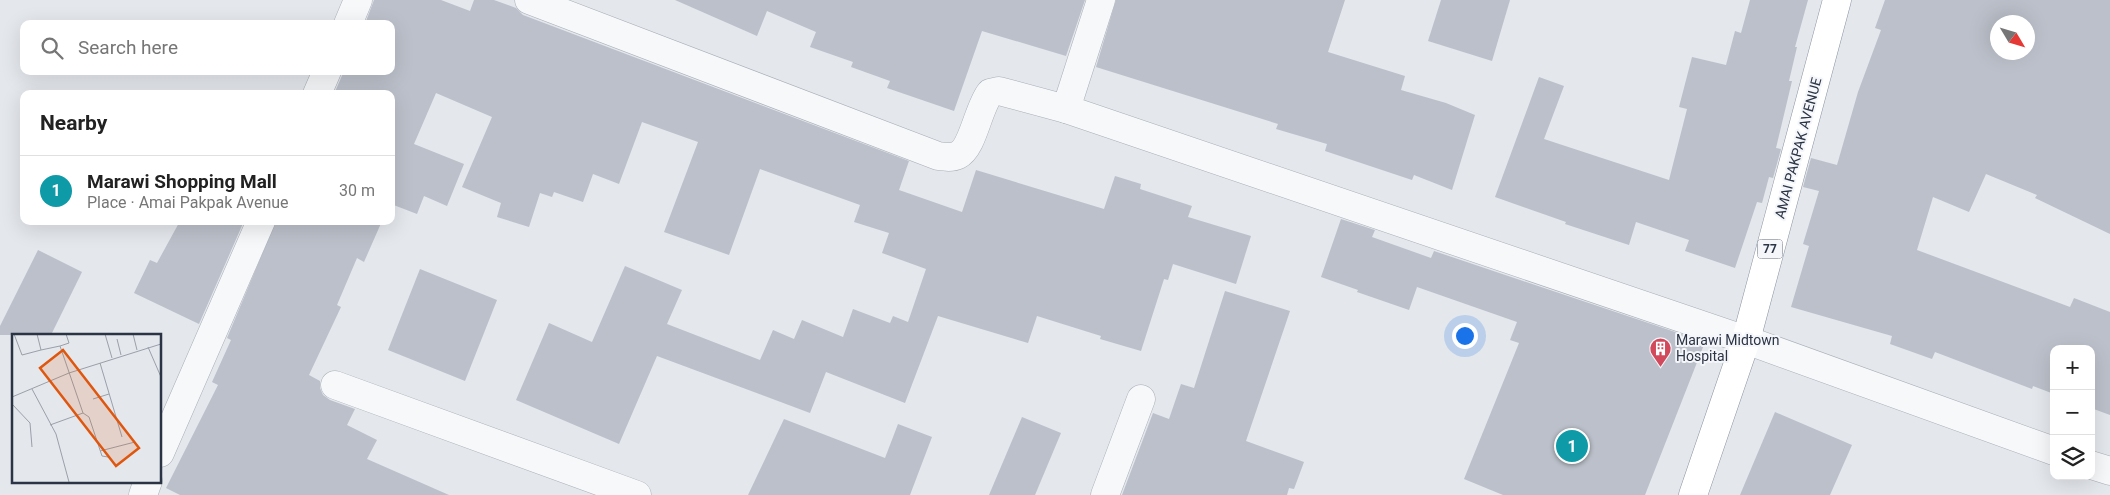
<!DOCTYPE html>
<html lang="en">
<head>
<meta charset="utf-8">
<style>
	body { margin:0; font-family:Roboto,sans-serif; background:#f2f2f2; color:#222 }
	.controls { position:absolute; right:15px; bottom:15px; display:grid; overflow:hidden; border-radius:10px; box-shadow:0 5px 20px #0002 }
	.controls button { width:45px; height:45px; display:grid; place-items:center; padding:0; border:0; border-bottom:1px solid #e0e0e0; background:#fff; color:#222; font:25px sans-serif }
	.compass { position:absolute; left:1990px; top:15px; width:45px; height:45px; border-radius:50%; background:#fff; box-shadow:0 5px 20px #0002; rotate:128deg }
	.you { position:absolute; left:1464px; top:335px; width:18px; height:18px; margin:-12px; border:4px solid #fff; border-radius:50%; background:#1a73e8; box-shadow:0 0 0 8px #1a73e833 }
	.badge { display:grid; place-items:center; width:32px; height:32px; border-radius:50%; background:#db2777; color:#fff; font-size:16px; font-weight:700 }
	.pin { position:absolute; translate:-50% -50%; border:2px solid #fff; box-shadow:0 1px 5px #0006 }
	.list { margin:0; padding:0; list-style:none }
	h2 { display:flex; justify-content:space-between; align-items:center; height:65px; margin:0; padding:0 20px; font-size:21px }
	h2 small { font-size:16px; font-weight:400; color:#767676 }
	.list li { display:grid; grid-template-columns:32px 1fr auto; gap:15px; align-items:center; box-sizing:border-box; height:70px; padding:0 20px; border-top:1px solid #e0e0e0 }
	.list b { display:block; font-size:19px; white-space:nowrap }
	.list p { margin:0; font-size:16px; white-space:nowrap; color:#767676 }
	.list em { font-size:16px; font-style:normal; color:#767676 }
	.icon { flex:none; width:28px; height:28px; fill:none; stroke:currentColor; stroke-width:2; stroke-linecap:round; stroke-linejoin:round }
	.map { position:relative; flex:none; width:2110px; height:495px; overflow:hidden }
	.search { position:absolute; background:#fff; box-shadow:0 5px 20px #0002; left:20px; top:20px; width:375px; height:55px; display:flex; align-items:center; gap:12px; box-sizing:border-box; padding:0 18px; border-radius:10px; color:#767676; font-size:19px }
	.panel { position:absolute; background:#fff; box-shadow:0 5px 20px #0002; left:20px; top:90px; width:375px; height:135px; border-radius:10px }
	.map>svg:first-child { display:block }
</style>
</head>
<body>
<div class="map">
<svg width="2110" height="495" viewBox="0 0 2110 495">
	<rect width="100%" height="100%" fill="#e4e7ec"/>
	<g fill="#bbc0ca" fill-rule="evenodd">
		<polygon points="374,0 441,0 470,11 474,0 494,0 516,8 523,15 909,161 899,190 962,212 976,170 1104,209 1115,176 1141,184 1140,189 1192,206 1188,217 1251,236 1236,284 1173,264 1168,280 1164,279 1141,351 1100,339 1101,336 1037,316 1028,343 938,316 905,403 826,372 810,413 657,356 619,444 516,400 549,323 592,342 625,266 682,290 667,324 760,360 773,330 794,339 802,320 843,337 853,309 890,323 893,316 908,322 926,269 882,253 889,233 854,222 860,205 760,169 729,255 664,232 698,142 642,122 619,184 593,174 583,202 554,192 552,197 540,193 529,227 497,217 501,203 462,187 492,117 436,93 414,144 464,164 447,206 424,196 417,214 391,204 391,94 334,94 344,71 391,71 391,24 365,24"/>
		<polygon points="675,0 1085,0 1066,56 982,31 954,111 887,88 890,81 851,67 853,62 810,47 816,32 767,11 757,36"/>
		<polygon points="1116,0 1345,0 1328,52 1405,76 1401,90 1446,103 1475,115 1452,190 1414,175 1412,180 1325,151 1327,144 1276,129 1278,124 1096,67"/>
		<polygon points="1441,0 1510,0 1492,61 1428,41"/>
		<polygon points="1750,0 1808,0 1795,47 1797,47 1789,81 1792,81 1776,148 1781,149 1773,178 1769,177 1762,203 1757,202 1735,268 1685,251 1689,240 1636,222 1629,245 1565,224 1566,222 1495,197 1539,77 1564,86 1544,139 1669,180 1687,109 1679,107 1692,57 1726,65 1735,31 1741,33"/>
		<path d="M1885 0H2110V234L2035 198 2037 195 1986 174 1969 212 1933 197 1917 250 2070 307 2074 298 2110 312V415L2091 408V349H2054V394L2033 386 2032 389 1935 352 1932 359 1890 344 1892 336 1791 307 1809 246 1803 244 1819 191 1803 187 1811 158 1837 165 1858 92 1881 30 1875 28ZM1998 22H2028V52H1998Z"/>
		<polygon points="1341,219 1375,230 1372,237 1431,258 1434,251 1705,342 1645,495 1503,495 1464,479 1519,343 1510,340 1517,322 1417,287 1409,310 1357,292 1358,290 1321,277"/>
		<polygon points="180,221 244,221 199,324 134,293 150,260 157,263"/>
		<polygon points="276,221 382,221 364,262 357,258 337,305 341,307 309,375 320,381 320,388 323,395 330,400 355,409 347,425 377,440 367,459 449,495 180,495 166,488 218,385 212,382 231,340 227,338"/>
		<polygon points="38,250 82,272 51,335 0,335 0,326"/>
		<polygon points="420,269 497,300 465,381 388,350"/>
		<polygon points="1225,291 1290,311 1246,441 1304,462 1294,489 1289,488 1287,495 1122,495 1153,413 1169,419 1181,384 1194,388"/>
		<polygon points="1775,412 1852,445 1830,495 1740,495"/>
		<polygon points="1022,417 1061,433 1035,495 989,495"/>
		<polygon points="784,419 885,458 898,424 932,437 910,495 748,495"/>
	</g>
	<g fill="none" stroke-linecap="round" stroke-linejoin="round">
		<defs>
			<g id="street">
				<path d="M529 0 938 156C945 157 952 158 958 155 973 148 978 108 990 93L999 91 1066 109"/>
				<polyline points="1101,0 1066,109 1746,340 2054,451"/>
				<polyline points="348,24 358,0"/>
				<polyline points="317,94 327,71"/>
				<polyline points="335,385 637,495"/>
				<polyline points="160,453 261,221"/>
				<polyline points="2091,465 2110,471"/>
				<polyline points="143,495 148,481"/>
				<polyline points="1105,495 1141,399"/>
			</g>
			<polyline id="highway" points="1693,495 1746,340 1837,0"/>
		</defs>
		<use href="#street" stroke="#a9aeb7" stroke-width="29"/>
		<use href="#highway" stroke="#8b94a3" stroke-width="29"/>
		<use href="#street" stroke="#f7f8fa" stroke-width="28"/>
		<use href="#highway" stroke="#fff" stroke-width="28"/>
	</g>
	<defs>
		<symbol id="building-pin" viewBox="-11 -11 22 30"><path d="M0 17L-7.5 6A9.5 9.5 0 1 1 7.5 6Z" fill="#d1495b" stroke="#f4f6f9"/><path d="M-4-6H4V6H1V3H-1V6H-4ZM-2.5-4.3h1.7v1.8h-1.7ZM.8-4.3h1.7v1.8H.8ZM-2.5-1h1.7V.8h-1.7ZM.8-1h1.7V.8H.8Z" fill="#fff"/></symbol>
	</defs>
	<g fill-rule="evenodd">
		<use href="#building-pin" x="1648" y="336" width="25" height="34"/>
	</g>
	<g text-anchor="middle" dominant-baseline="central" stroke-width="4" stroke-linejoin="round" paint-order="stroke">
		<rect fill="#f4f6f9" stroke="#676e7b" stroke-width="1" x="1757.5" y="239.5" width="25" height="19" rx="4"/>
		<g font-size="12" font-weight="bold" fill="#2b3445">
			<text x="1770" y="249">77</text>
		</g>
		<g font-size="14" fill="#2b3445" stroke="#f4f6f9">
			<text transform="translate(1798 148) rotate(-75)">AMAI PAKPAK AVENUE</text>
		</g>
		<g font-size="14" fill="#2b3445" stroke="#f4f6f9" text-anchor="start">
			<text x="1676" y="340">Marawi Midtown<tspan x="1676" dy="16">Hospital</tspan></text>
		</g>
	</g>
	<g transform="translate(12 334)">
		<rect width="149" height="149" fill="#e4e7ec"/>
		<path fill="none" stroke="#9a9fa9" stroke-width="1" d="M2 0 10 21 29 16M25 0 29 16 48 12 71 79 38 91M93 0 100 24M121 0 125 16M105 5 109 21M48 12 57 9 54 0M136 13 149 43M88 29 110 103M20 55 44 100 57 148M0 63 57 39 149 10M81 65 97 60M0 70 18 89 20 113M71 79 77 83 90 122 96 123M88 117 123 108"/>
		<path fill="#df570f" fill-opacity="0.15" stroke="#df570f" stroke-width="2.5" d="M51 16 127 114 104 132 28 34Z"/>
		<rect width="149" height="149" fill="none" stroke="#2b3445" stroke-width="2.5"/>
	</g>
</svg>
<div class="controls">
<button>+</button>
<button>−</button>
<button><svg class="icon" aria-label="layers" viewBox="0 0 24 24"><path d="M12 4l9 5-9 5-9-5zM3 14l9 5 9-5"/></svg></button>
</div>
<svg class="compass" viewBox="-18 -18 36 36"><path d="M0-13l5 13h-10z" fill="#e53935"/><path d="M0 13l5-13h-10z" fill="#767676"/></svg>
<div class="you"></div>
<div class="pin badge" style="left:1572px;top:446px;background:#0f9aa8">1</div>
<div class="search"><svg class="icon" aria-label="search" viewBox="0 0 24 24"><circle cx="10" cy="10" r="6"/><path d="M15 15l6 6"/></svg>Search here</div>
<section class="panel">
<h2>Nearby<small></small></h2>
<ul class="list">
<li><span class="badge" style="background:#0f9aa8">1</span><div><b>Marawi Shopping Mall</b><p>Place · Amai Pakpak Avenue</p></div><em>30 m</em></li>
</ul>
</section>
</div>
</body>
</html>
